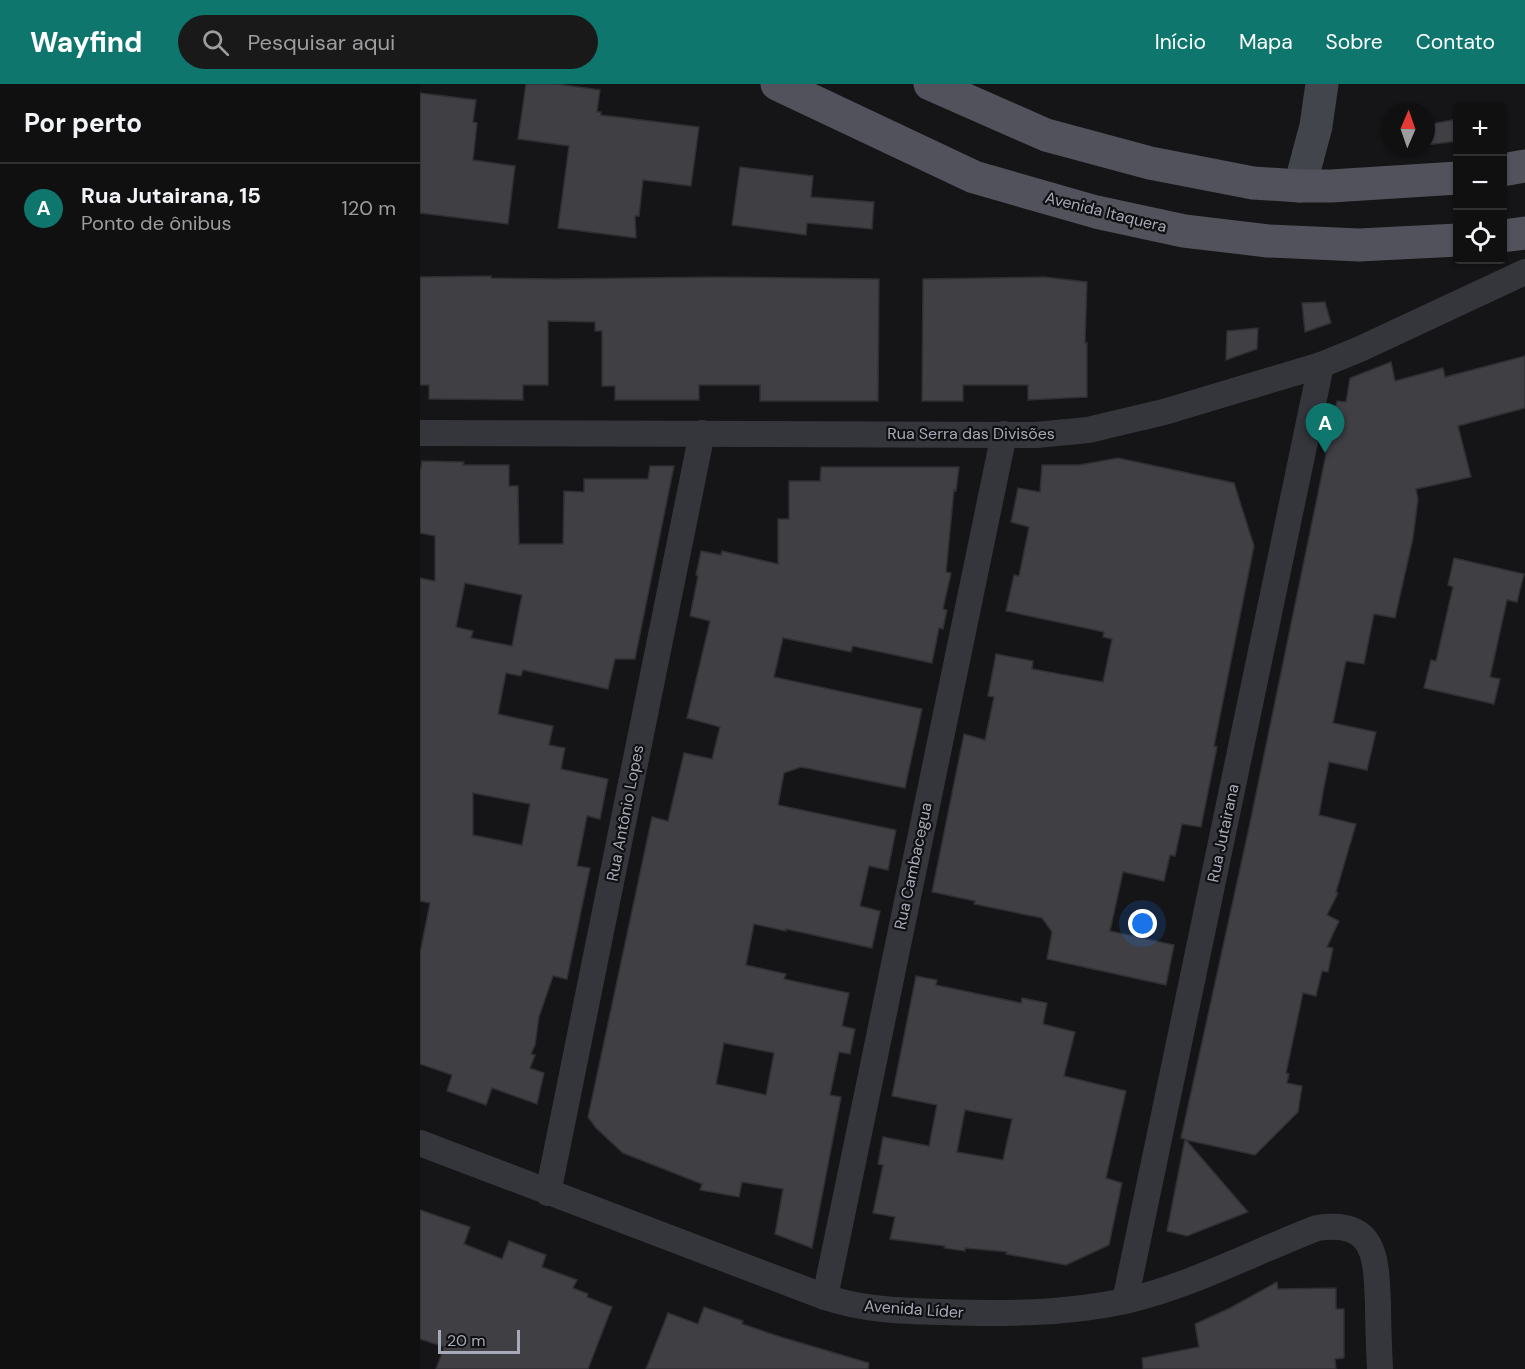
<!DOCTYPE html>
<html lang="pt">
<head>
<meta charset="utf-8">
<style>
	body { margin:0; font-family:"DM Sans",sans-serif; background:#19191a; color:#f1f3f6 }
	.controls { position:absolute; right:18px; top:18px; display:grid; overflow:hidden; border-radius:6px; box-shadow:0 2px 4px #0004 }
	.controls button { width:54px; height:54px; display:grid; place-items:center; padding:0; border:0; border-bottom:2px solid #303031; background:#101011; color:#f1f3f6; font:30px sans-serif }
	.compass { position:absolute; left:961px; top:18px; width:54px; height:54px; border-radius:50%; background:#101011; box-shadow:0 2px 4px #0004; rotate:2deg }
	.scale { position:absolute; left:18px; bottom:15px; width:82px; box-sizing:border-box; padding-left:6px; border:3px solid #a6a9b8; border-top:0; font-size:16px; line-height:21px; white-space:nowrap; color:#a6a9b8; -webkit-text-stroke:4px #101012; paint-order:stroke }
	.you { position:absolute; left:723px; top:840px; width:21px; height:21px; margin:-15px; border:4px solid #fff; border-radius:50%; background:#1a73e8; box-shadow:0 0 0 9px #1a73e833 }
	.badge { display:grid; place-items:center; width:39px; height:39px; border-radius:50%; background:#0f766e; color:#fff; font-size:20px; font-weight:700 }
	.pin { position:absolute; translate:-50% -50px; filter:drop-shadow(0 2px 3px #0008) }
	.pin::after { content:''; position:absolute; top:32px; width:21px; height:18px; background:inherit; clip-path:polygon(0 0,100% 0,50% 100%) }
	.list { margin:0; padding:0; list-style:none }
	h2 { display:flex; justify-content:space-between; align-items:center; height:78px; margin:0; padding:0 24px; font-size:26px }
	h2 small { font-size:20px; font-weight:400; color:#9c9d9f }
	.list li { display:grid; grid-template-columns:39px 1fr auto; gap:18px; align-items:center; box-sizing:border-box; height:90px; padding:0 24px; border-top:2px solid #303031 }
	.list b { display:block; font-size:22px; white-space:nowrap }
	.list p { margin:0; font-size:20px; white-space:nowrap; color:#9c9d9f }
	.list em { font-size:20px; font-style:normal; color:#9c9d9f }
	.icon { flex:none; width:33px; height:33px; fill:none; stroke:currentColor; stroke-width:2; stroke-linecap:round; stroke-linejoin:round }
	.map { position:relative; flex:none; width:1105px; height:1285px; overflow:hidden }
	header { display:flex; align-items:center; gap:36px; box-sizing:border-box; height:84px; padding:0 30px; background:#0f766e; color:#fff }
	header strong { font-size:28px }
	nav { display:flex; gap:33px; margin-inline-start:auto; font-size:21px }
	.search { width:420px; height:54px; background:#19191a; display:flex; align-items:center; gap:15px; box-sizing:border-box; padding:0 21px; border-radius:33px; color:#9c9d9f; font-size:22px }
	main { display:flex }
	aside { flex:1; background:#101011 }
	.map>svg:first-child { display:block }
</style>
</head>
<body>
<header>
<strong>Wayfind</strong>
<div class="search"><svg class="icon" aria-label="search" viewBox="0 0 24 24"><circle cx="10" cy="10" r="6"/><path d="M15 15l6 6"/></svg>Pesquisar aqui</div>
<nav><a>Início</a><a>Mapa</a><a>Sobre</a><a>Contato</a></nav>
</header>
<main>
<aside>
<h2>Por perto<small></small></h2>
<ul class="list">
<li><span class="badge">A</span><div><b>Rua Jutairana, 15</b><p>Ponto de ônibus</p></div><em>120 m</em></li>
</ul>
</aside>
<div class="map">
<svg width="1105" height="1285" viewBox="0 0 1105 1285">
	<rect width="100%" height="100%" fill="#151517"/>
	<g fill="#3f3f44" stroke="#2f2f33" stroke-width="1.5" fill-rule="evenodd">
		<polygon points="106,0 137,0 180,6 177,28 181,28 181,31 279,43 271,102 223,96 219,132 215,132 216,154 138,144 149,62 98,55"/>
		<polygon points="0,9 56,16 53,38 57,39 53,76 95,82 88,140 0,129"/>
		<polygon points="1038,35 1038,57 1006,61 1006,41"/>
		<polygon points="320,83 393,92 391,113 454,118 452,145 387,139 386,151 312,141"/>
		<polygon points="71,192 71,194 134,195 298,193 459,195 458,317 340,317 340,301 279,301 279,316 195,316 195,302 182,302 182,247 175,247 175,238 128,237 128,301 103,301 103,316 9,315 9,301 0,301 0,193"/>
		<polygon points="624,193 667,198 665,259 667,259 667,313 608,316 608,301 543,301 543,317 502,317 503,195"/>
		<polygon points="905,218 911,239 885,248 882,219"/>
		<polygon points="838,244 837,265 806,276 807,247"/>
		<polygon points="1105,272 1105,324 1038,342 1051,393 996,405 998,415 993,454 975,534 954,530 944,580 926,577 913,639 956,648 947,686 909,678 904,703 899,731 936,740 916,808 918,809 907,831 919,837 907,863 913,864 908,888 902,887 896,912 883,909 866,989 869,990 867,999 882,1002 878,1028 835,1071 766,1056 828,1128 767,1152 747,1147 765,1055 761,1054 830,739 917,317 926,318 930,294 971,278 975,297 1023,284 1025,293"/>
		<polygon points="698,374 814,399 834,462 794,662 797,663 781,743 762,740 755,772 750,771 744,797 703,788 690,847 754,861 746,901 627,875 632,848 622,834 554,820 555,817 512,808 544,650 565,656 574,613 568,612 576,570 613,577 612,585 683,598 692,555 683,553 684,548 586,527 594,491 599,492 609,443 591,438 598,404 620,408 622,381 659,381"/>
		<path d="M2 377 44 378 43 381H89V402H98L99 460H143L144 407 164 408V395H228L230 382H254L215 575H195L188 605 103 586 101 592 86 589 78 630 133 642 129 661 145 664 141 685 188 695 180 735 167 732 157 782 170 784 147 895 133 892 119 933 115 961 111 970 115 971 110 984 124 989 117 1020 72 1004 66 1021 27 1007 32 991 0 980V869L10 819 0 817V494L15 497V452L0 449V388ZM45 499 102 511 92 562 51 554 53 547 36 543ZM53 709 110 720 102 761 53 751Z"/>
		<path d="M401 383H539L536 407 534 406 526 488 531 489 523 525 527 526 523 545 519 544 512 579 433 562 431 568 363 554 354 593 502 625 485 704 381 683 364 689 358 721 476 746 468 786 449 782 440 822 460 827 452 864 366 845V847L334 840 326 881 366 890 364 895 429 909 422 942 435 945 430 970 419 968 410 1011 421 1013 392 1164 355 1150 363 1105 322 1098 319 1113 280 1106 282 1100 203 1069 176 1044 168 1033 232 733 248 737 264 669 292 675 300 643 267 634 290 537 270 532 278 492 276 491 281 467 301 471 302 467 358 480V435H369V397H400ZM304 959 354 969 346 1011 296 1000Z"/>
		<polygon points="1034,474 1104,490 1097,518 1087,516 1070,593 1080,595 1074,620 1004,604 1011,576 1016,577 1033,503 1028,501"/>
		<path d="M496 892 517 896 516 901 601 919 602 914 627 919 623 940 655 948 644 992 706 1007 686 1094 702 1099 689 1161 646 1181 586 1170 587 1168 545 1164V1167L524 1164 525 1162 470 1155 475 1133 453 1129 463 1081 458 1080 463 1053 509 1062 517 1021 472 1012ZM545 1026 592 1035 583 1076 537 1068Z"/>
		<polygon points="0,1126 50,1143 44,1160 82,1175 89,1157 126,1171 122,1183 157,1196 153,1204 168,1210 167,1213 192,1223 168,1285 16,1285 24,1263 0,1255"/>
		<polygon points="857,1198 858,1205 916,1204 916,1225 924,1225 924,1274 915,1275 916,1285 723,1285 722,1274 779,1263 775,1240 810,1224"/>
		<polygon points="284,1223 323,1237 322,1240 361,1253 449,1279 448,1285 226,1285 248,1229 278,1240"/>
	</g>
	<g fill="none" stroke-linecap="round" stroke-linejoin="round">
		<g stroke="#35363c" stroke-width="26">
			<polyline points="0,349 616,351 668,346 744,328 901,281 940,265 1105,188"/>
			<path d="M0 1059 405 1213C443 1226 482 1227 522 1228 583 1230 645 1230 705 1217 771 1202 834 1168 897 1144 957 1135 956 1175 958 1220 958 1242 959 1263 960 1285"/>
			<polyline points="128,1109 282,349"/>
			<polyline points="405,1213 584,350"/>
			<polyline points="705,1217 901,281"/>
		</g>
		<polyline stroke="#43454c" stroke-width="33" points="880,102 896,42 902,0"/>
		<g stroke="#51525b" stroke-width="33">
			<polyline points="357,0 554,93 676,128 764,147 848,157 939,161 1038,156"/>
			<polyline points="510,0 626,51 730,79 833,99 880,102 911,102 1038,94"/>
			<polyline points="1082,86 1105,82"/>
			<polyline points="1082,152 1105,149"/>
		</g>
	</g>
	<g text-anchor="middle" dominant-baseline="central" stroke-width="4.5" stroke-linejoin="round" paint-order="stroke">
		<g font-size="16" fill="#a6a9b8" stroke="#101012">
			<text transform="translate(686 128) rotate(14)">Avenida Itaquera</text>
			<text x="551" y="349">Rua Serra das Divisões</text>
			<text transform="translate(205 729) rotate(-79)">Rua Antônio Lopes</text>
			<text transform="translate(803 749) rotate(-78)">Rua Jutairana</text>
			<text transform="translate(493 782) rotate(-78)">Rua Cambacegua</text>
			<text transform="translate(494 1225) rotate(4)">Avenida Líder</text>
		</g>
	</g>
</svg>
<div class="controls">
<button>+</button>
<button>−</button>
<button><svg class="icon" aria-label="locate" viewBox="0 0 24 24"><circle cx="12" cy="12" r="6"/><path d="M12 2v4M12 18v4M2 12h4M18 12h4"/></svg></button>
</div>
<svg class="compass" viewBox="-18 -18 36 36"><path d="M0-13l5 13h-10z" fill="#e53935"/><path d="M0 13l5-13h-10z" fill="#9c9d9f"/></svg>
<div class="scale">20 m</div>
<div class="you"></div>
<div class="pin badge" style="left:905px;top:369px">A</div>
</div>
</main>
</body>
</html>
